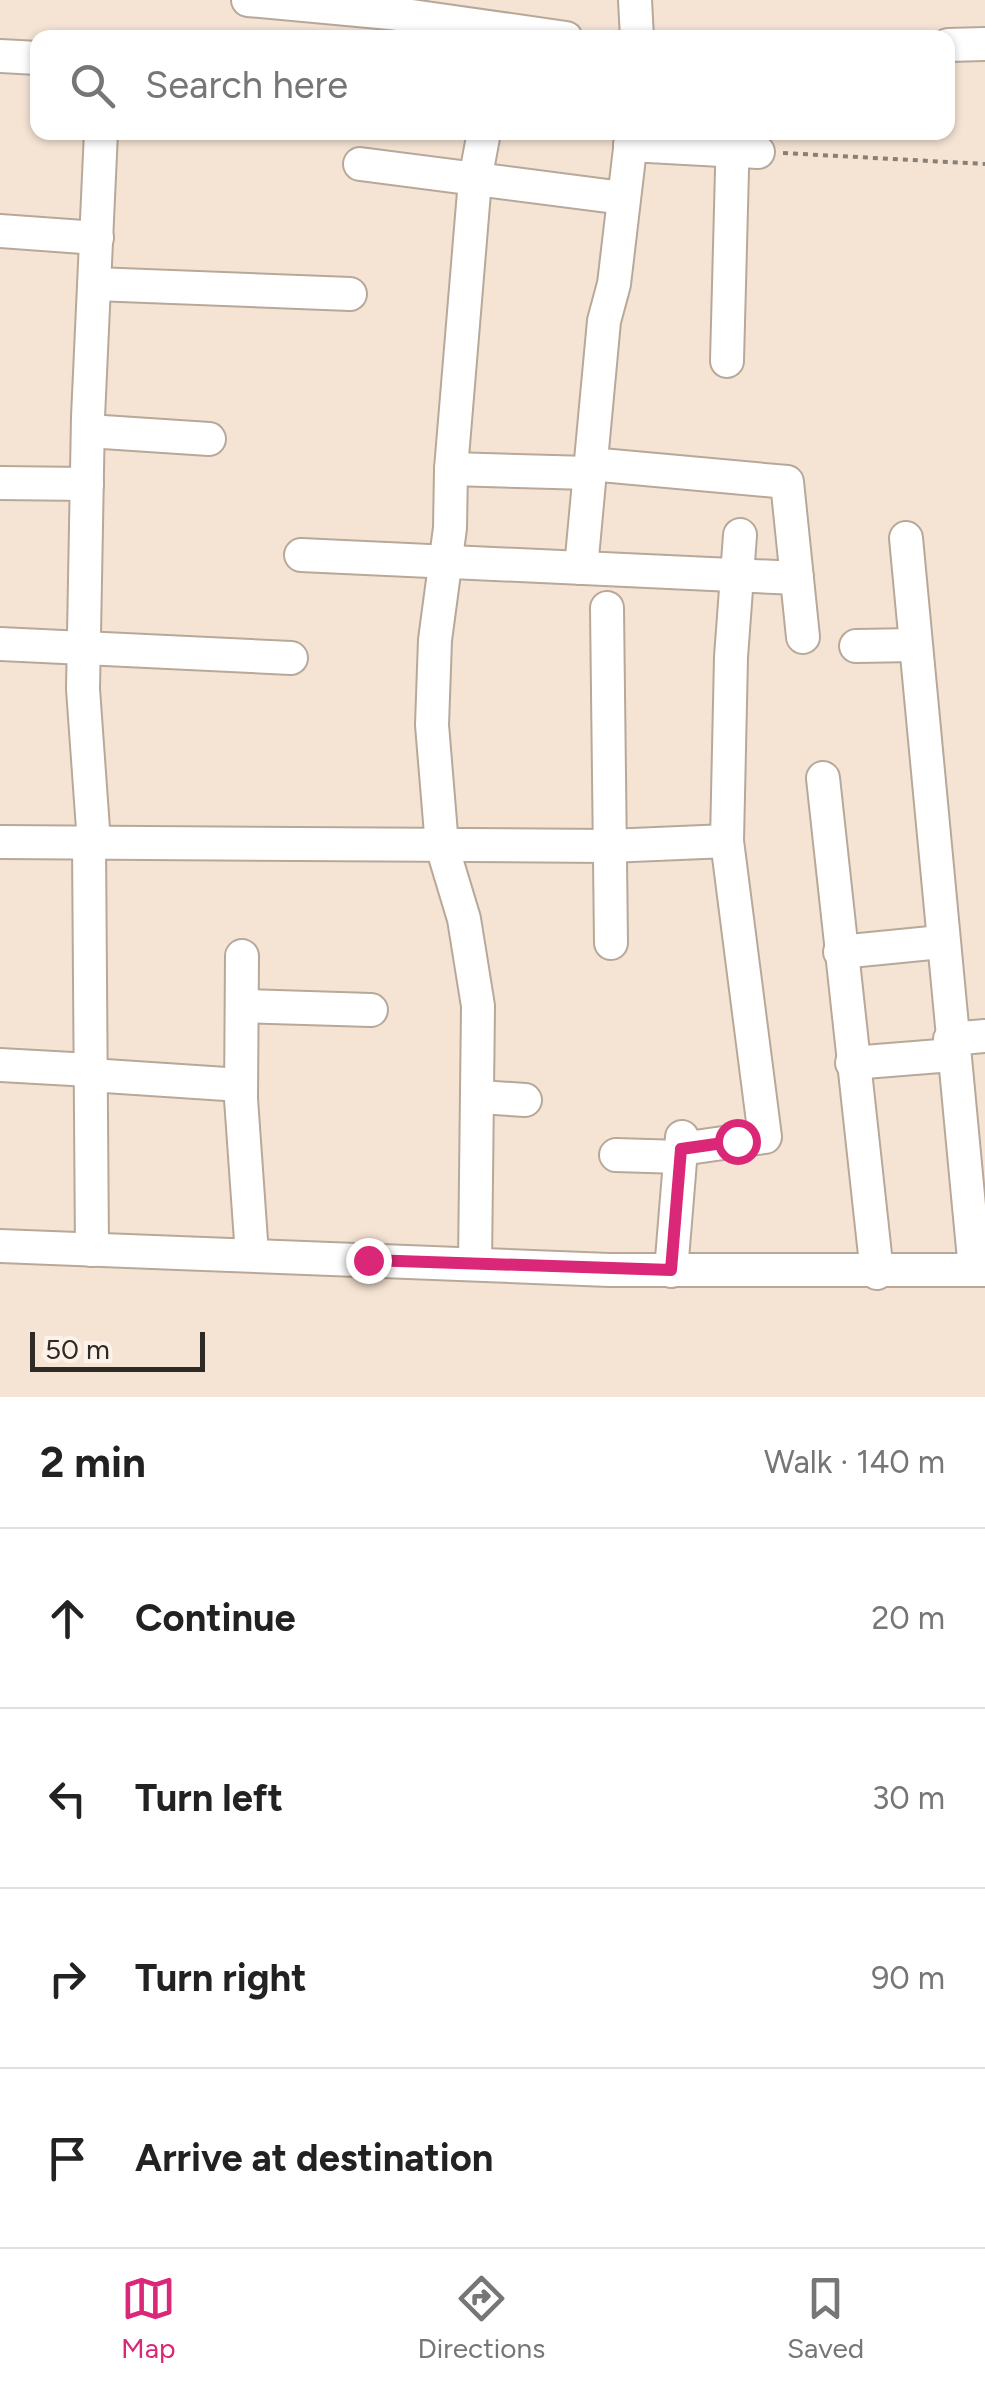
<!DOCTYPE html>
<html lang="en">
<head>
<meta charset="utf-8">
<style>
	body { margin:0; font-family:Figtree,sans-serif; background:#f6f6f6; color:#222 }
	.scale { position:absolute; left:30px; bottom:25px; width:175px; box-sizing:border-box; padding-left:10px; border:5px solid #302a24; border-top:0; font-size:28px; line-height:35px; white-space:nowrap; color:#302a24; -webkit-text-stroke:8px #fdf2e9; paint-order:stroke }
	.stop { position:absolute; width:30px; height:30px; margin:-22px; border:8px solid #db2777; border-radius:50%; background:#fff }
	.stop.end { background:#db2777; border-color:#fff; box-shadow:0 2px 10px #0008 }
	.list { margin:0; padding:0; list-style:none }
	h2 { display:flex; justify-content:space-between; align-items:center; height:130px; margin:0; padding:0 40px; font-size:42px }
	h2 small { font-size:32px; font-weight:400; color:#767676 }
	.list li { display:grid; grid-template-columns:65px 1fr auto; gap:30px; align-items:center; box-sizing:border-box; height:180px; padding:0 40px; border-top:2px solid #e0e0e0 }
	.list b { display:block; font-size:38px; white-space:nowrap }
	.list em { font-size:32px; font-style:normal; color:#767676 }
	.icon { flex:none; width:55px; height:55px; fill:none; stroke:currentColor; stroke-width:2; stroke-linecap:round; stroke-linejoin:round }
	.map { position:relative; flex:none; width:985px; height:1397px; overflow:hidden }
	.search { position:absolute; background:#fff; box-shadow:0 2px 8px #0004; left:30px; right:30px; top:30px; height:110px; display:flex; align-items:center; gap:25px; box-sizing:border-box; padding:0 35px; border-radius:20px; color:#767676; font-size:38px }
	.sheet { height:850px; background:#fff }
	nav { display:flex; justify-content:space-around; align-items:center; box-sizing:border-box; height:140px; border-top:2px solid #e0e0e0; background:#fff; font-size:28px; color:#767676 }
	nav a { display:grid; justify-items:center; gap:5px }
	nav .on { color:#db2777 }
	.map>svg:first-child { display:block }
</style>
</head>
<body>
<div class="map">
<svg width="985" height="1397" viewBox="0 0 985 1397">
	<rect width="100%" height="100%" fill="#f5e4d4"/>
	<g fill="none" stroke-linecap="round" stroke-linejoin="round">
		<defs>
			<g id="minor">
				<polyline points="248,0 390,13 566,38"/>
				<polyline points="635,0 637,38"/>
				<polyline points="948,45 985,44"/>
				<polyline points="0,56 38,58"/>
				<polyline points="630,145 758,152"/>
				<polyline points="360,164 623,198"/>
				<polyline points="0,231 97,238"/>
				<polyline points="95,284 350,294"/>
				<polyline points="727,361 733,132"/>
				<polyline points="88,431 209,439"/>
				<polyline points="590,464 787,482 803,637"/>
				<polyline points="451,469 589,473"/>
				<polyline points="0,483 87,484"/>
				<polyline points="906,538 975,1270"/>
				<polyline points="301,555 797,578"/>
				<polyline points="581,568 604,321 614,284 632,132"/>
				<polyline points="607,608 611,943"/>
				<polyline points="0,644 291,658"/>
				<polyline points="856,646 915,645"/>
				<polyline points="823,778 877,1273"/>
				<polyline points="0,842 609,846 727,841"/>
				<polyline points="89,843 92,1250"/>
				<polyline points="94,843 83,689 88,417 101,132"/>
				<polyline points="840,952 941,942"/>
				<polyline points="242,956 241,1099 252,1255"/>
				<polyline points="242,1006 371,1010"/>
				<polyline points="950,1039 985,1036"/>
				<polyline points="852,1063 952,1055"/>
				<polyline points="0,1065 90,1070"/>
				<polyline points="90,1075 241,1085"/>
				<polyline points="479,1097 525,1100"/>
				<polyline points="681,1149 765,1137 727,841 731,657 740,535"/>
				<polyline points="616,1155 681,1157"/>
				<polyline points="0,1246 609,1270 985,1270"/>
				<polyline points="475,1264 478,1006 464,919 442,846 432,725 435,640 450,528 451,469 475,180 484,132"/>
				<polyline points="671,1271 682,1137"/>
			</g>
		</defs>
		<use href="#minor" stroke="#b8a899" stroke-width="36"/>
		<polyline stroke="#8a7f75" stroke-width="4" stroke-dasharray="5 5" stroke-linecap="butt" points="783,153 985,164"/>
		<use href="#minor" stroke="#fff" stroke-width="32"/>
	</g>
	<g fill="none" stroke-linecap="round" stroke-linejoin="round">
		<polyline stroke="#db2777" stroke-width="12" points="368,1260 671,1270 681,1149 737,1141"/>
	</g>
</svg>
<div class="scale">50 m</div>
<div class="stop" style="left:737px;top:1141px"></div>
<div class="stop end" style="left:368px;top:1260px"></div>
<div class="search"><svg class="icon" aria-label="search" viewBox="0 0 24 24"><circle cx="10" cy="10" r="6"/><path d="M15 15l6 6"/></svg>Search here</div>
</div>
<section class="sheet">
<h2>2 min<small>Walk · 140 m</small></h2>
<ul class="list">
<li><svg class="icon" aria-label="ahead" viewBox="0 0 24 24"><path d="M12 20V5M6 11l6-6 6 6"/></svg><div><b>Continue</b></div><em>20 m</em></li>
<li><svg class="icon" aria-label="left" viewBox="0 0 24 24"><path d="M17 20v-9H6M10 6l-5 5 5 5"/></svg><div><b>Turn left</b></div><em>30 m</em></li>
<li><svg class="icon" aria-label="right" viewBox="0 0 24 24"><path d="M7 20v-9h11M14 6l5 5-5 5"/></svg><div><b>Turn right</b></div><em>90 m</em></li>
<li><svg class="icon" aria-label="arrive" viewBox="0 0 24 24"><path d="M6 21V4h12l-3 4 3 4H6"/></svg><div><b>Arrive at destination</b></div></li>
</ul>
</section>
<nav>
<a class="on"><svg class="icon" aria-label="map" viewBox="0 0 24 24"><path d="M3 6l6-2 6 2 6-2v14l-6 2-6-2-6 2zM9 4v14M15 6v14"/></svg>Map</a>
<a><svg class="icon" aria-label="directions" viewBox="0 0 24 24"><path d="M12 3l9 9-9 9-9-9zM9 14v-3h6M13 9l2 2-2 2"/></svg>Directions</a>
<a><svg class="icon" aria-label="saved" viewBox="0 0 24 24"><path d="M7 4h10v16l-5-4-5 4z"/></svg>Saved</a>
</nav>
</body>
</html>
